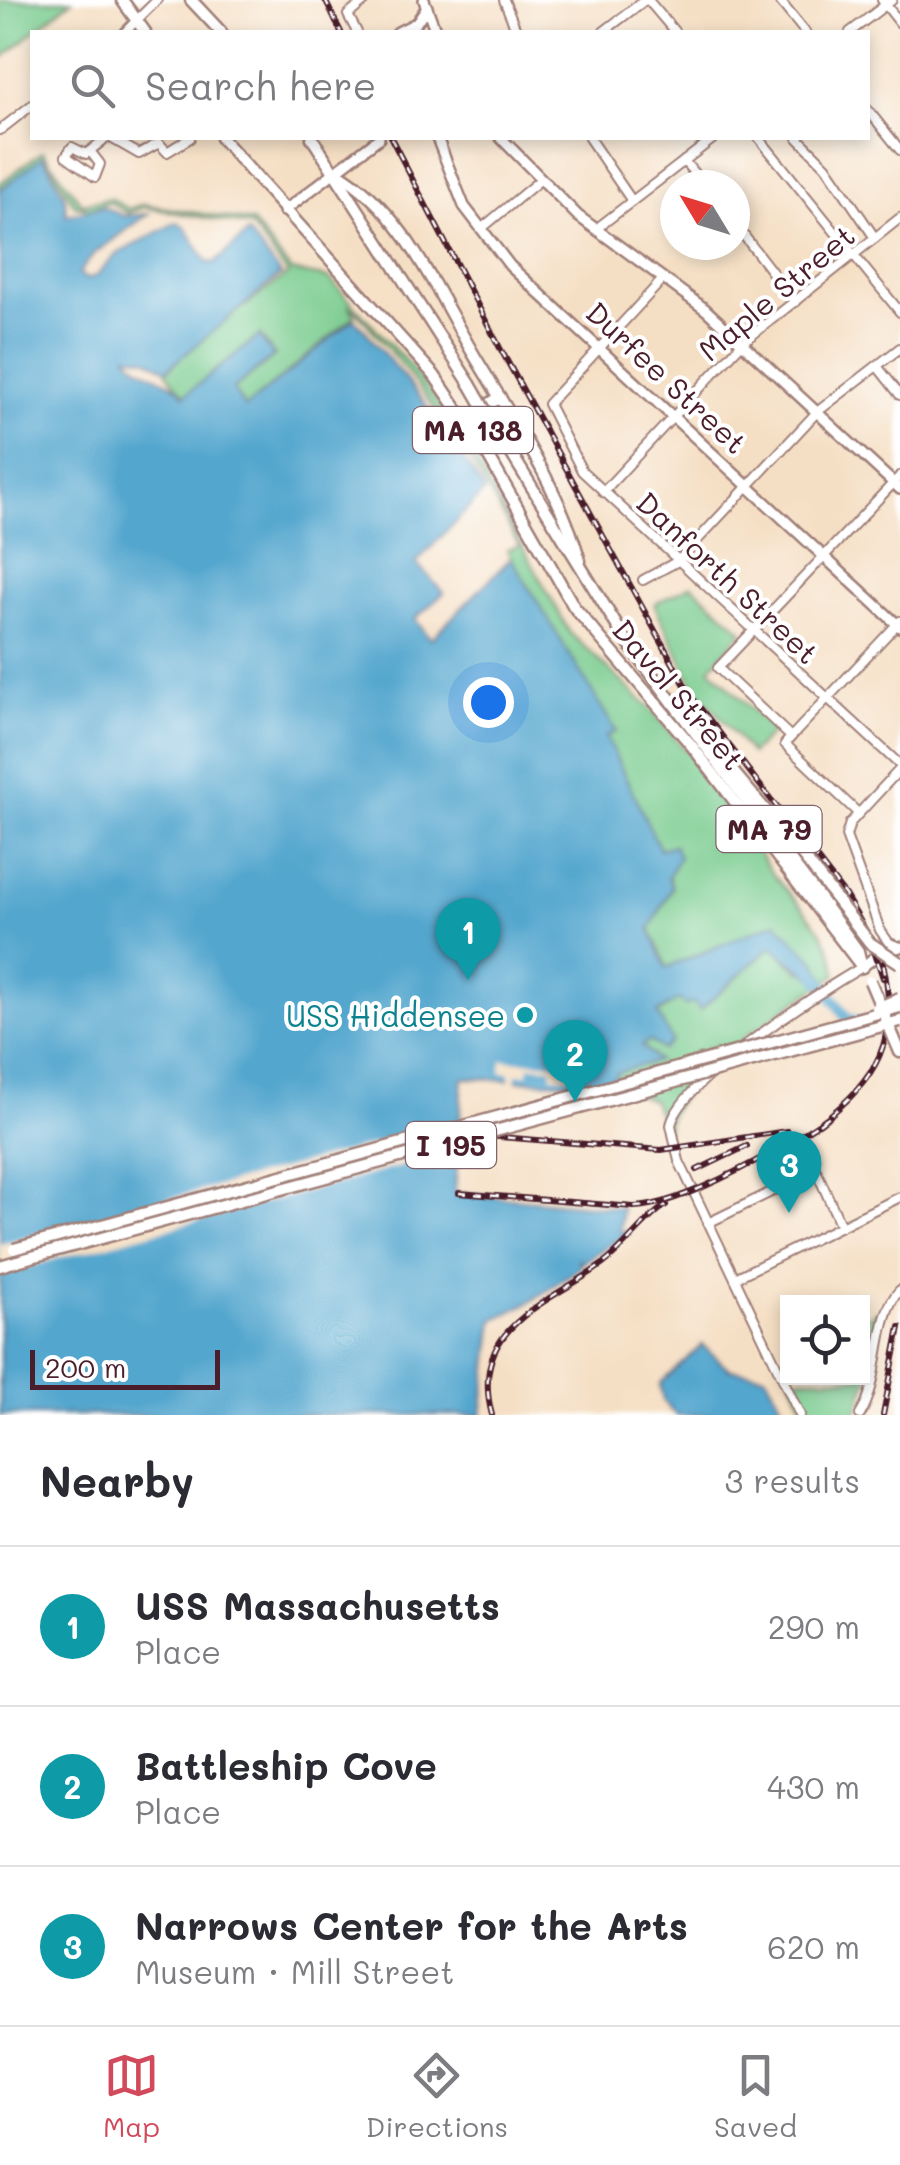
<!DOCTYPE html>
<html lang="en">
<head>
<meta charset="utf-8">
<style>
	body { margin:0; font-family:Mali,sans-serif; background:#f7f7f7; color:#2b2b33 }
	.controls { position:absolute; right:30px; bottom:30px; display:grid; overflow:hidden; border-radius:0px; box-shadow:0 5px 15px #0003 }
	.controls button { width:90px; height:90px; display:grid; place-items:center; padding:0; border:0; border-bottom:2px solid #e1e1e2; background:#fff; color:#2b2b33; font:50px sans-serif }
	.compass { position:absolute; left:660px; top:170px; width:90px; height:90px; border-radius:50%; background:#fff; box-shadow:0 5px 15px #0003; rotate:308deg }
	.scale { position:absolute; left:30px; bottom:25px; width:190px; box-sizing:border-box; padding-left:10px; border:5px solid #4a1f2b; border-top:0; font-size:28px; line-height:35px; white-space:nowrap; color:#4a1f2b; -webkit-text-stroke:8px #fff; paint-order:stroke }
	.you { position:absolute; left:488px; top:702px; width:35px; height:35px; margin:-25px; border:8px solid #fff; border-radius:50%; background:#1a73e8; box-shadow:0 0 0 15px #1a73e833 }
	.badge { display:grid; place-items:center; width:65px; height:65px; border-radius:50%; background:#d1495b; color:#fff; font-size:32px; font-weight:700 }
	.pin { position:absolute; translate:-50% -82px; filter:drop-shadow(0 2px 5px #0008) }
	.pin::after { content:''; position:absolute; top:52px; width:35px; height:30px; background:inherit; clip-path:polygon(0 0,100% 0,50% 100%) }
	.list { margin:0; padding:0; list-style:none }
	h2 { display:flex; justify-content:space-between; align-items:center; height:130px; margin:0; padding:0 40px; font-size:42px }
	h2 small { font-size:32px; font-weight:400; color:#7c7c81 }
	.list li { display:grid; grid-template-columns:65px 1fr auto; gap:30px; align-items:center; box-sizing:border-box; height:160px; padding:0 40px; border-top:2px solid #e1e1e2 }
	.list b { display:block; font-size:38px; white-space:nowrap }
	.list p { margin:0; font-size:32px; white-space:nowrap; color:#7c7c81 }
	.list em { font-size:32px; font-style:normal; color:#7c7c81 }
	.icon { flex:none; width:55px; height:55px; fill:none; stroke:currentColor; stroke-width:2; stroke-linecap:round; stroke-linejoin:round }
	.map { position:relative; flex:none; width:900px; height:1415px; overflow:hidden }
	.search { position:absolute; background:#fff; box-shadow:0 5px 15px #0003; left:30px; right:30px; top:30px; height:110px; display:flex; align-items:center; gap:25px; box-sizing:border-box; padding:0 35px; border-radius:0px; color:#7c7c81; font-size:38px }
	.sheet { height:610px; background:#fff }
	nav { display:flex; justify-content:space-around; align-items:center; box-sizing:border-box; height:140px; border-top:2px solid #e1e1e2; background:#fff; font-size:28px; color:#7c7c81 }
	nav a { display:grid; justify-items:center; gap:5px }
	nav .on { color:#d1495b }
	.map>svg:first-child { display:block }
</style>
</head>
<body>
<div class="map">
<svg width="900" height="1415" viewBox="0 0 900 1415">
	<rect width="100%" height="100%" fill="#fff"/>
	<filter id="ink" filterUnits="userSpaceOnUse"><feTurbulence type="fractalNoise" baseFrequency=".01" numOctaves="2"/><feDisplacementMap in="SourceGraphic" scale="20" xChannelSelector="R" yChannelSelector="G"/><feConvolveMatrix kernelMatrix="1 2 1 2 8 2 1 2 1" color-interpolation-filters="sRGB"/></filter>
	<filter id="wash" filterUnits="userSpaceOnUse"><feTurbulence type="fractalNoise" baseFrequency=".0048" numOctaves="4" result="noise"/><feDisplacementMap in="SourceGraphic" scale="40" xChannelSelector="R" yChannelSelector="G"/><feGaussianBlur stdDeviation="2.25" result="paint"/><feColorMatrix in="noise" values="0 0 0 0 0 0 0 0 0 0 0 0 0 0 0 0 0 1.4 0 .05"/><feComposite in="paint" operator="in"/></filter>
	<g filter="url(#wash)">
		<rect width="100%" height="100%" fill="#f5dfc4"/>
		<g fill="#78cb8d" stroke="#61755c" stroke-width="2.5">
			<polygon points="0,0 72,0 0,60"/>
			<path d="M43 151 82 204 110 198 129 209 143 204 252 222 291 271 329 278 415 371 465 441 570 633 651 709 751 828C755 836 755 842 758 850 777 894 835 923 836 975 795 1003 664 1081 667 1133L652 1100 607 1084 618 1072 657 1061 642 1046 657 1014 679 999 692 1001 700 1010 772 946 802 973 776 922 667 968 650 929 672 888 660 850 606 736 615 732 511 558 507 550 519 546C477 463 425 389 357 312L348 305 355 316 245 408 233 390 275 356 260 335 185 395 166 372 202 338 288 274 251 226 144 207 128 213 109 202 90 209 75 206 45 156 0 189V183Z"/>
			<polygon points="692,585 743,631 710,668 774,731 751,754 694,686 654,604"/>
			<polygon points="878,1311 869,1376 858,1410 854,1415 806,1415 790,1378 862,1378 863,1319"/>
		</g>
		<g fill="#53a6ce" stroke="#4e627c" stroke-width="2.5">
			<path d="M43 156 65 197 66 215 103 207 124 216 148 214 95 253 79 273 86 279 96 276 117 254 177 222 185 227 208 263 216 262 248 233 281 274 167 370 148 359 127 355C142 376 171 377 185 395L259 336 274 356 233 389 245 408 354 319 364 329 423 401 485 491 416 563 444 593 415 619 431 639 511 558 616 731 606 737 660 849 674 845 679 857 668 877 672 887 650 929 666 968 776 922 816 962 826 980 821 984 771 946 700 1010 693 1002 686 1006 679 999 657 1013 672 1041 663 1050 649 1040 642 1046 658 1061 618 1072 607 1084 463 1078 455 1193 622 1208 620 1231 629 1232 582 1263 578 1258 581 1267 530 1302 494 1320 482 1415H0V190Z"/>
			<polygon points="702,1345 729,1369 766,1375 787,1415 676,1415 663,1400 660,1384"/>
		</g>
		<g fill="#f5dfc4">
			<polygon points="502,1060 579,1064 578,1077 552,1076 551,1067 529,1066 528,1074 517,1074 516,1083 510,1082 510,1073 501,1072"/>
			<polygon points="465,1120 462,1150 0,1274 0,1244"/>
		</g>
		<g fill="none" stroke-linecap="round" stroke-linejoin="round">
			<polyline stroke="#53a6ce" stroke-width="11" points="813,970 847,1018 878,1028"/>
		</g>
	</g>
	<g filter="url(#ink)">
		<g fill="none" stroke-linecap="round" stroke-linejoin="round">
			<defs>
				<g id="minor">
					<polyline points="504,0 517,32"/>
					<polyline points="648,0 675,32"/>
					<polyline points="779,0 805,32"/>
					<polyline points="882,0 900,23"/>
					<polyline points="125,32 157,0"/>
					<polyline points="357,32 348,15 366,0"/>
					<polyline points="603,32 645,0"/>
					<polyline points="850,32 892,0"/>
					<polyline points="868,110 900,150"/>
					<polyline points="0,130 32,105"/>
					<polyline points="111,138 139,154 159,143 167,152 190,138"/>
					<polyline points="589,138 632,201"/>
					<polyline points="759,138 900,312"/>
					<polyline points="798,138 826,166 875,238"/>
					<polyline points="90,151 100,164 95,177 66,156 72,147 86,154 106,138"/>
					<polyline points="684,161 704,185"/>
					<polyline points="735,224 795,302"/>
					<polyline points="481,229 540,180"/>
					<polyline points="596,229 714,138"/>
					<polyline points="663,279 548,404 582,471 900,765"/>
					<polyline points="877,366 900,395"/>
					<polyline points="603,492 742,343 900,218"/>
					<polyline points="643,580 678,561 817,412 900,348"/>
					<polyline points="791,737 718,668 900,476"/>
					<polyline points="791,737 900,621"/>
					<polyline points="791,737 785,744 858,813"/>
					<polyline points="900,769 850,823 846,836 880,930 889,943 900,947"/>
					<polyline points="807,1150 841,1226"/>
					<polyline points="708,1223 816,1170"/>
					<polyline points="735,1278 900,1197"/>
					<path d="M800 1415 679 1161 671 1125C681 1080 820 992 862 967"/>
					<path d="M860 1415C882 1381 874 1315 900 1290"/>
				</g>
				<g id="major">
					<polyline points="424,0 436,32"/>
					<polyline points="398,32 416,23 427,7"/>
					<polyline points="437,138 464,206 510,266 900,627"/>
					<polyline points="501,138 578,216 705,309 900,489"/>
					<polyline points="284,211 379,138"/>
					<polyline points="885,952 900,947"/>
					<polyline points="862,967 875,957"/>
				</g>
				<g id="highway">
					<polyline points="122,0 145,32"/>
					<polyline points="191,0 221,32"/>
					<polyline points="221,138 434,375 482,445 574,607 692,746 862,967"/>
					<polyline points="312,138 470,384"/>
					<path d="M337 172C404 211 436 291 474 355 514 422 558 485 580 561"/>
					<polyline points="489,417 625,639 815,892 858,951 862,967"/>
					<polyline points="466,420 500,397"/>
					<polyline points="714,749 789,838"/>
					<polyline points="894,1038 900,1052"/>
					<polyline points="0,1266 17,1261"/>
				</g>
			</defs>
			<use href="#minor" stroke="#a07f78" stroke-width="12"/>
			<use href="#major" stroke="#a07f78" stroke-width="14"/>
			<use href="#highway" stroke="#a07f78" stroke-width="15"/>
			<use href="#minor" stroke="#fff" stroke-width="8"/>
			<use href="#major" stroke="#fff" stroke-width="9"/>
			<use href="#highway" stroke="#fff" stroke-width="10"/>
			<defs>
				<g id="rail">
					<polyline points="325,0 341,32"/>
					<polyline points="391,138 500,348 691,696 845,895 869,936 883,978"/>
					<path d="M819 1124C878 1079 900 1040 883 963"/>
					<polyline points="475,1135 661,1150 787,1131"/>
					<polyline points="697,1170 747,1146"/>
					<path d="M459 1193 634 1207C683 1206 788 1145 830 1116"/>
					<path d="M492 1415C468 1326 548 1304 603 1264 626 1247 642 1221 666 1205"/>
					<polyline points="883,1415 900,1327"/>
				</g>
			</defs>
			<use href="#rail" stroke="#4a1f2b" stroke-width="6"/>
			<use href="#rail" stroke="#fff" stroke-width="2.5" stroke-dasharray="8" stroke-linecap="butt"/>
			<defs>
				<g id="highway-bridge">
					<polyline points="470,384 489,417"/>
					<polyline points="789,838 870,943 900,963"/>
					<polyline points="870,981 894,1038"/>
					<polyline points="877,1008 900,998"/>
					<polyline points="14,1249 900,1007"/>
					<polyline points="17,1261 900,1021"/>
				</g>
			</defs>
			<use href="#highway-bridge" stroke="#a07f78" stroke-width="15" stroke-linecap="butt"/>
			<use href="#highway-bridge" stroke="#fff" stroke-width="10"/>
		</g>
	</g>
	<circle fill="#0f9aa8" stroke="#fff" stroke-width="4" cx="525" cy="1015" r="10"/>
	<g text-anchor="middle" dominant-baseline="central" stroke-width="8" stroke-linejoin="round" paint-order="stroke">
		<g fill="#fff" stroke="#80626b" stroke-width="2.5">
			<rect x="413" y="407" width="120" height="46" rx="8"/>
			<rect x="716.5" y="806" width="105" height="46" rx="8"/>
			<rect x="406" y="1122" width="90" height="46" rx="8"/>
		</g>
		<g font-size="28" font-weight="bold" fill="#4a1f2b">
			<text x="473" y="430">MA 138</text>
			<text x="769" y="829">MA 79</text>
			<text x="451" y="1145">I 195</text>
		</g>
		<g font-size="30" fill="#4a1f2b" stroke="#fff">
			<text transform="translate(776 292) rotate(-40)">Maple Street</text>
			<text transform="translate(667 377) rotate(43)">Durfee Street</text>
			<text transform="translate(728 577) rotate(43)">Danforth Street</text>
			<text transform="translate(679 694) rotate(50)">Davol Street</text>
		</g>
		<g font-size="30" fill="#0d838f" stroke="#fff" text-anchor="end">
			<text x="505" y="1015">USS Hiddensee</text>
		</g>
	</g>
</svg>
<div class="controls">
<button><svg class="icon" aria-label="locate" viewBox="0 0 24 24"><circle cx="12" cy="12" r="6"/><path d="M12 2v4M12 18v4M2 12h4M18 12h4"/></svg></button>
</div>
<svg class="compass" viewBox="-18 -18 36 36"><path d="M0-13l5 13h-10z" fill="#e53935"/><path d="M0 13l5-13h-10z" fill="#7c7c81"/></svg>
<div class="scale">200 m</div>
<div class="you"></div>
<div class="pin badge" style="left:468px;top:980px;background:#0f9aa8">1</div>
<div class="pin badge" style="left:575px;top:1102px;background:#0f9aa8">2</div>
<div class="pin badge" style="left:789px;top:1213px;background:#0f9aa8">3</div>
<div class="search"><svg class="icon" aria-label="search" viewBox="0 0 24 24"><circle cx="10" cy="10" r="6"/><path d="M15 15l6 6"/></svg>Search here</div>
</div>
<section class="sheet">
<h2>Nearby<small>3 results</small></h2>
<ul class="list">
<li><span class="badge" style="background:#0f9aa8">1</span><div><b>USS Massachusetts</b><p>Place</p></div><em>290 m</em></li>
<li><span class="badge" style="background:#0f9aa8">2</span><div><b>Battleship Cove</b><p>Place</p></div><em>430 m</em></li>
<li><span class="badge" style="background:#0f9aa8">3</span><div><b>Narrows Center for the Arts</b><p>Museum · Mill Street</p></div><em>620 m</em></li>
</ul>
</section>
<nav>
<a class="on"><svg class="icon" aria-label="map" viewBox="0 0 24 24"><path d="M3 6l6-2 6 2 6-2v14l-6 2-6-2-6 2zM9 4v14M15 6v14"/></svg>Map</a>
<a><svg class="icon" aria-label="directions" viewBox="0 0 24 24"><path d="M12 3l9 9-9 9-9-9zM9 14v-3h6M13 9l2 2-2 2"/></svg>Directions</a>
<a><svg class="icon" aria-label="saved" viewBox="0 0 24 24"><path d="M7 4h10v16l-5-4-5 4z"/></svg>Saved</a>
</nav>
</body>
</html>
